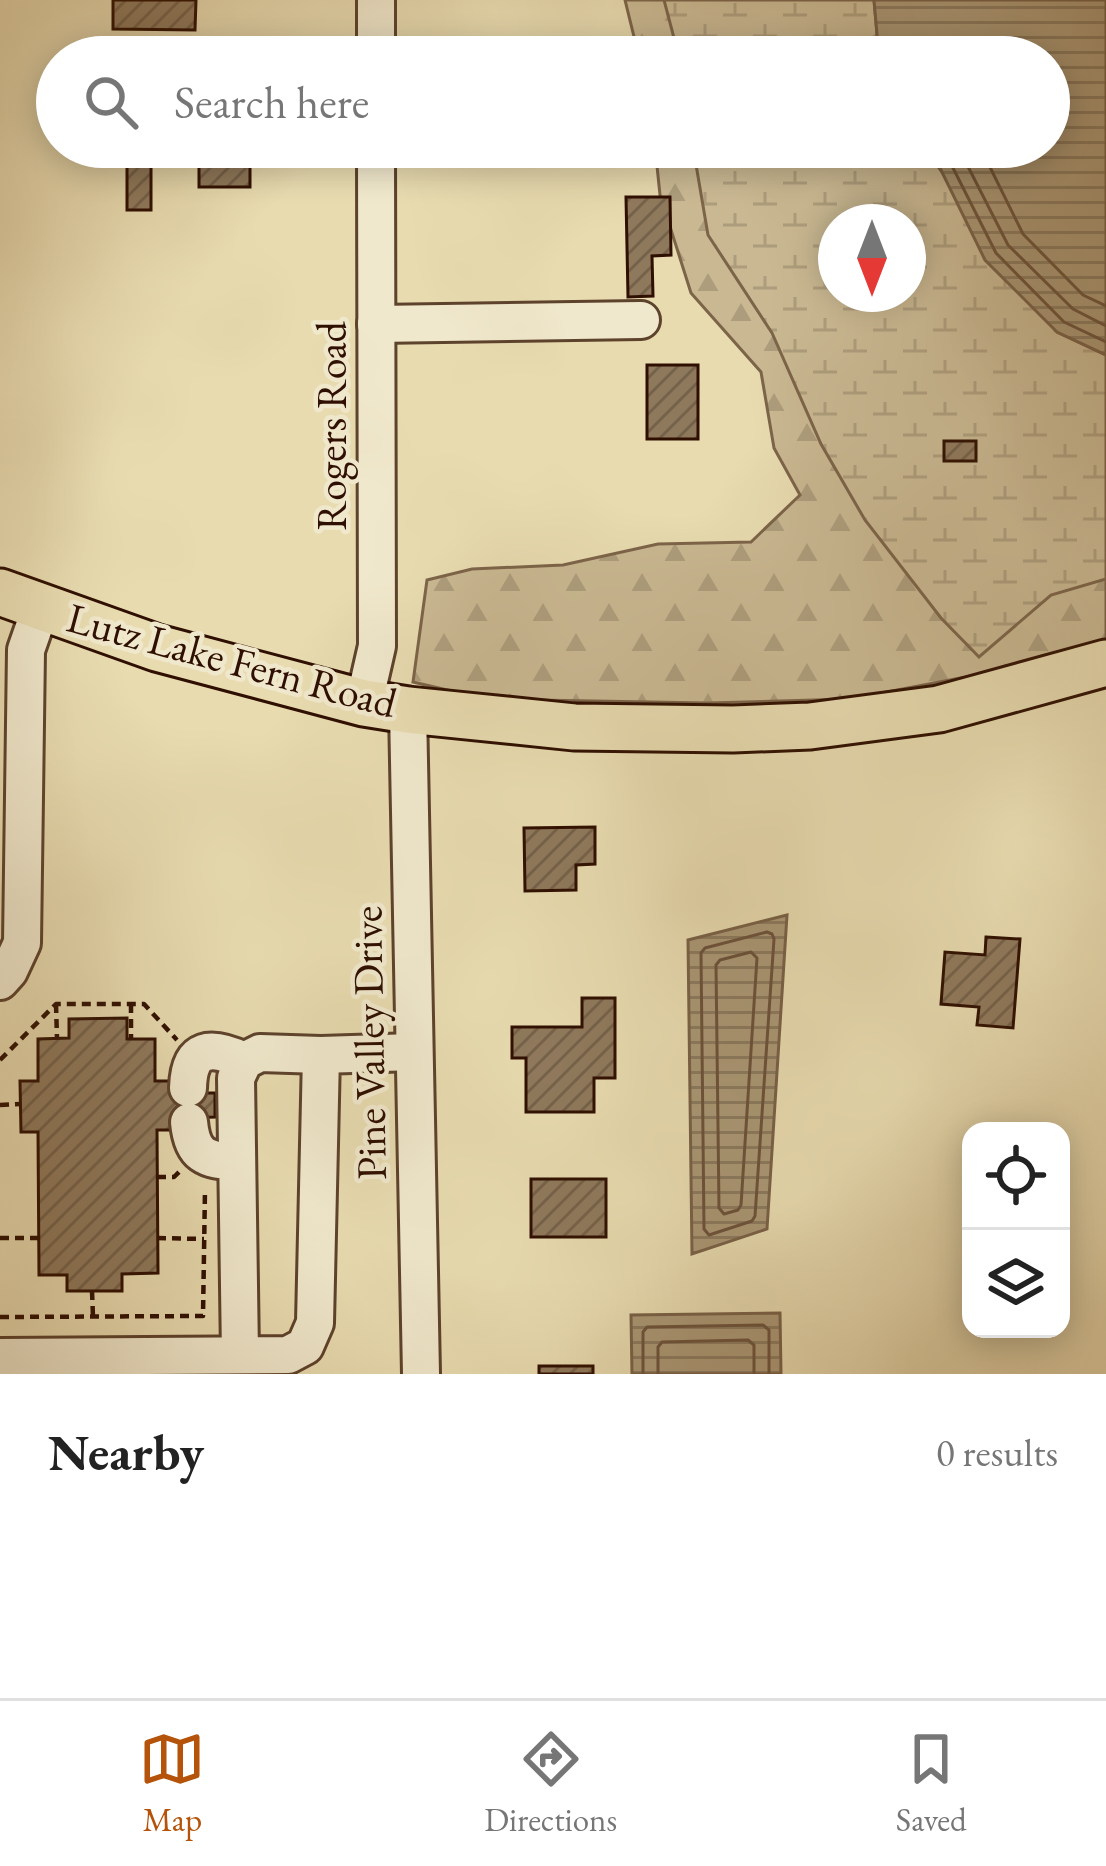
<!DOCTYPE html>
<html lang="en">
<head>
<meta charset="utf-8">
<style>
	body { margin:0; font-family:"EB Garamond",serif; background:#f6f6f6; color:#222 }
	.controls { position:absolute; right:36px; bottom:36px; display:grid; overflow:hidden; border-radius:24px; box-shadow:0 6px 30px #0003 }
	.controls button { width:108px; height:108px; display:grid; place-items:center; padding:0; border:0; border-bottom:3px solid #e0e0e0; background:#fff; color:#222; font:60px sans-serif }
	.compass { position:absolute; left:818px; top:204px; width:108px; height:108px; border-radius:50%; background:#fff; box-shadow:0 6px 30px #0003; rotate:180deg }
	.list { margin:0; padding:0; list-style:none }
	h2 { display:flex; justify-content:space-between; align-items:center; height:156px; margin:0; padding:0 48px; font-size:51px }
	h2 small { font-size:39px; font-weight:400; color:#767676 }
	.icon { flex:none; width:66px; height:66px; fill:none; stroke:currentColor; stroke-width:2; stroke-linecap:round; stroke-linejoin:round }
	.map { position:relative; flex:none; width:1106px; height:1374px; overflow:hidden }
	.search { position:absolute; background:#fff; box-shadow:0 6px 30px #0003; left:36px; right:36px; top:36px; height:132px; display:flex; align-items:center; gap:30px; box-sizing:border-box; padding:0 42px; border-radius:66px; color:#767676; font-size:45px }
	.sheet { height:324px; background:#fff }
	nav { display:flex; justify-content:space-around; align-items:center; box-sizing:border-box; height:168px; border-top:3px solid #e0e0e0; background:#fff; font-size:33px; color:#767676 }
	nav a { display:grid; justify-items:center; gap:6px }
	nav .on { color:#b45309 }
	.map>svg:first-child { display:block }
</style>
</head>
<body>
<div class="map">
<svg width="1106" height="1374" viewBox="0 0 1106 1374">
	<defs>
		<pattern id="forest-firs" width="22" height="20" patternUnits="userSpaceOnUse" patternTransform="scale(3)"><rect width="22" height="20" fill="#c9b892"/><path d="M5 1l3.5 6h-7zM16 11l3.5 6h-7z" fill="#ad9d7c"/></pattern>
		<pattern id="wetland-marsh" width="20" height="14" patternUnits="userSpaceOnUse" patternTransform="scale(3)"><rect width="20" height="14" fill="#c9b892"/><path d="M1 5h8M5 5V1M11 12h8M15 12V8" fill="none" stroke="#ad9d7c"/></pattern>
		<pattern id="water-rules" width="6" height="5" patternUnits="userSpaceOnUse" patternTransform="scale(3)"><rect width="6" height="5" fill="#a99674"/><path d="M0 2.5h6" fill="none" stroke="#8a795d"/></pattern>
		<pattern id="building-hatch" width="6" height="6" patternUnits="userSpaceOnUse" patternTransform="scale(3)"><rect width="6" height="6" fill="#8f795c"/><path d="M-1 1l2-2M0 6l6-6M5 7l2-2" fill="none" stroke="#75624a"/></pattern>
	</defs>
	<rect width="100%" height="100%" fill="#e8dbb0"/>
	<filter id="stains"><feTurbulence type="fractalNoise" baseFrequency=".00167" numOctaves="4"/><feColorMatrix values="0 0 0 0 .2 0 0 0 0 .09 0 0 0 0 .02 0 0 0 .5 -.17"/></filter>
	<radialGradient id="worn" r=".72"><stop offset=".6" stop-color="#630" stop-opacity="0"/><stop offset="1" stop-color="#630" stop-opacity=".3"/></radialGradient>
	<g fill="url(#forest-firs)" stroke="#7c6449" stroke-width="3" fill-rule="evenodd">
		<polygon points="625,0 874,0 879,57 639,57"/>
		<path d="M655 147H924L1057 332 1106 355V643L992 672 850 699 708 703 486 699 413 682 427 580 472 569 563 565 658 544 751 542 800 495 774 448 761 372 691 293 660 195ZM836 222H908V294H836Z"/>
	</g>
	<g fill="url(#wetland-marsh)" stroke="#7c6449" stroke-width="3" fill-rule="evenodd">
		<polygon points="664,0 874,0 879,57 679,57"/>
		<path d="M693 147H924L1057 332 1106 355V579L1051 595 979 657 941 618 865 520 821 444 772 333 708 235ZM836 222H908V294H836Z"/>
	</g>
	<g fill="url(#water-rules)" stroke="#786046" stroke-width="3">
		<polygon points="874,0 1106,0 1106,355 1057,332 985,260 940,168 924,147 1049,147 1049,57 879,57"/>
		<polygon points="787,915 767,1229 692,1254 688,940"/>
		<polygon points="780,1313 781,1374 632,1374 631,1315"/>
	</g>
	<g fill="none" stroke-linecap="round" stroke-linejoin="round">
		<g stroke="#6c523a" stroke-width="3">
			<polyline points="939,147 950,162 996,253 1064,322 1106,342"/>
			<polyline points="958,147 1008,245 1073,309 1106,326"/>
			<polyline points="980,147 1023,234 1083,295 1106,306"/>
			<polygon points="767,932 772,934 774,939 755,1216 752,1221 709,1235 704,1229 701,953 705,948"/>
			<polygon points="751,952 757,958 741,1205 738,1210 724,1214 719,1208 716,965 720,960"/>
			<polyline points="643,1374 643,1332 647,1327 763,1325 769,1330 769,1374"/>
			<polyline points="658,1374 658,1347 662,1342 748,1340 754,1345 754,1374"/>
		</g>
	</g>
	<g fill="url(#building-hatch)" stroke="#2f0f00" stroke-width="3">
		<polygon points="113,0 196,0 195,30 113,29"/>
		<rect x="199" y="147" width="51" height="40"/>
		<rect x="127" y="158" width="24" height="52"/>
		<polygon points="626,197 670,197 671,255 652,256 653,296 628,297"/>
		<rect x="647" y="365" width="51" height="74"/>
		<rect x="944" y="441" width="32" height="20"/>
		<polygon points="595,827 595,864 576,865 576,890 525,891 524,828"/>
		<polygon points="986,937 1020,939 1013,1028 977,1025 979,1007 941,1004 945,952 985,955"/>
		<polygon points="582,998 615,998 615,1078 594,1078 594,1112 526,1112 526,1058 512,1058 512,1027 582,1027"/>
		<polygon points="127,1018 127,1039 155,1039 155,1081 177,1081 177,1093 215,1093 215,1117 179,1118 179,1130 157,1130 158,1273 122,1274 122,1291 67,1291 67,1275 39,1275 38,1132 21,1132 20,1081 38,1081 38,1039 69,1038 69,1019"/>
		<rect x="531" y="1179" width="75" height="58"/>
		<rect x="539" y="1366" width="54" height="8"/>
	</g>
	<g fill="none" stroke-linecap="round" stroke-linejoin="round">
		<defs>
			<g id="minor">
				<polyline points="376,57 376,0"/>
				<polyline points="376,324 641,320"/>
				<polyline points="364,703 377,646 376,147"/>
				<polyline points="408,710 421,1374"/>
				<polyline points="0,981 9,971 22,943 26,650 41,607"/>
				<path d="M188 1088C189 1046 211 1045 244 1061"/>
				<path d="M189 1122C192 1155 205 1161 237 1161"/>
				<polyline points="240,1355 236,1078 244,1061 260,1053 321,1055"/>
				<polyline points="0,1357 288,1355 305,1346 315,1323 321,1055 414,1052"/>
			</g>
			<polyline id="major" points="0,592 157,648 364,703 408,710 574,727 733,729 810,726 939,709 1106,663"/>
		</defs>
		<use href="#minor" stroke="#5d422c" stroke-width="42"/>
		<use href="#major" stroke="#2f0f00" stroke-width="51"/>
		<g stroke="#2f0f00" stroke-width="4.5" stroke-dasharray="9 6" stroke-linecap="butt">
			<polyline points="56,1004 57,1039"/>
			<polyline points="131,1004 131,1039"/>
			<polyline points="0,1060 56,1004 144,1004 177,1040"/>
			<polyline points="0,1105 21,1104"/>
			<polyline points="157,1177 174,1177 181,1170"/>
			<polyline points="0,1238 39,1238"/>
			<polyline points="157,1238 204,1239"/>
			<polyline points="92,1291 93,1317"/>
			<polyline points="0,1317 203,1316 205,1189"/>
		</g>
		<use href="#minor" stroke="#f0e8cc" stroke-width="36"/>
		<use href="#major" stroke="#e8dbb0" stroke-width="45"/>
	</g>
	<g text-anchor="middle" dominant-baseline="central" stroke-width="9" stroke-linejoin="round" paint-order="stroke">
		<g font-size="42" fill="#2f0f00" stroke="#f0e8cc">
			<text transform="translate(331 426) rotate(-90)">Rogers Road</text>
			<text transform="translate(232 660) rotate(15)">Lutz Lake Fern Road</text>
			<text transform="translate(369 1043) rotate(-91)">Pine Valley Drive</text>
		</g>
	</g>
	<rect width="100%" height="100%" filter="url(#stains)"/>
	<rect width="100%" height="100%" fill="url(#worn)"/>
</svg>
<div class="controls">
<button><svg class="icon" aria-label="locate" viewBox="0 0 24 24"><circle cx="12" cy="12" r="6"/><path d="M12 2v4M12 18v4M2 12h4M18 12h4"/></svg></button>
<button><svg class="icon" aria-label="layers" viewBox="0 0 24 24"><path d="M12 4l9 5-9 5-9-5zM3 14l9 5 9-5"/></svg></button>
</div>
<svg class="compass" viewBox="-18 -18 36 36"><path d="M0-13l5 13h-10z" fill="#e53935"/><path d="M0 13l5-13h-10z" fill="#767676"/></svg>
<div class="search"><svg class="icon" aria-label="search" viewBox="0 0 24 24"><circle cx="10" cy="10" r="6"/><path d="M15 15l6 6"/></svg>Search here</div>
</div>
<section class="sheet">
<h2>Nearby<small>0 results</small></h2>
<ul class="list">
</ul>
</section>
<nav>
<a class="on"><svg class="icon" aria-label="map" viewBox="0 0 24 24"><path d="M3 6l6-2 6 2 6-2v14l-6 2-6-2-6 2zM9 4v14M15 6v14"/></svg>Map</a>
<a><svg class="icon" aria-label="directions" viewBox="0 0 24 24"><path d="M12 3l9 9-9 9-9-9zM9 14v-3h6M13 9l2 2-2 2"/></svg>Directions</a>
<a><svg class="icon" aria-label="saved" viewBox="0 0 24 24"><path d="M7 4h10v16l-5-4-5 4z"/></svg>Saved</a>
</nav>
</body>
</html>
